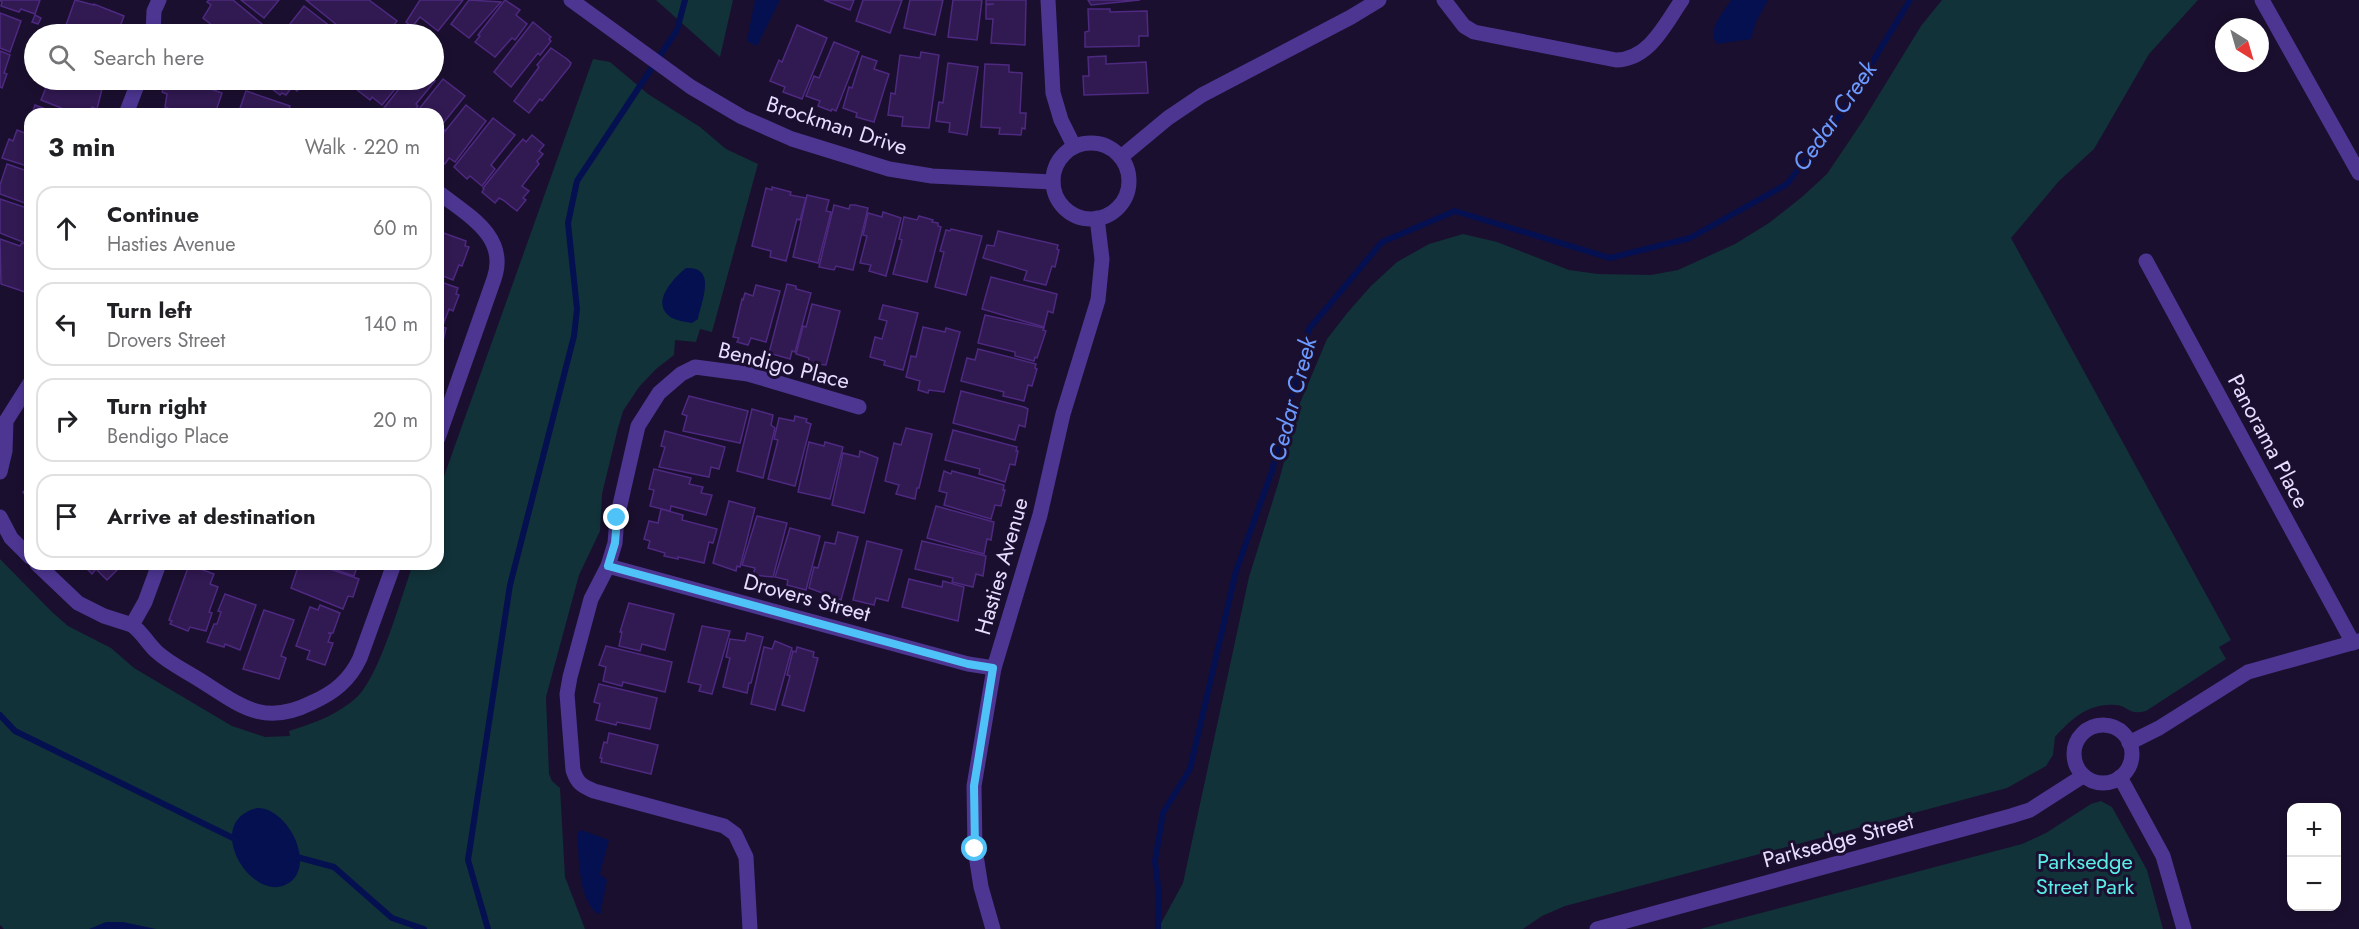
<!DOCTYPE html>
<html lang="en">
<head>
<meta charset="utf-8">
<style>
	body { margin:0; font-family:Jost,sans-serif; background:#f2f2f2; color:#202124 }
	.controls { position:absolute; right:18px; bottom:18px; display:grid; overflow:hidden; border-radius:12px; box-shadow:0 3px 9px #0003 }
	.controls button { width:54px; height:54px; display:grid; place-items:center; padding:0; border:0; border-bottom:2px solid #e0e0e0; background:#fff; color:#202124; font:30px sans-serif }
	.compass { position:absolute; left:2215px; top:18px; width:54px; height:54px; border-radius:50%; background:#fff; box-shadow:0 3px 9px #0003; rotate:143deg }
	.stop { position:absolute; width:18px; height:18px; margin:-14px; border:4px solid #4fc3f7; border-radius:50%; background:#fff }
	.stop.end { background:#4fc3f7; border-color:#fff; box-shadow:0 2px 6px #0008 }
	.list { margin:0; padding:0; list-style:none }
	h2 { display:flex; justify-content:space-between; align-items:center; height:78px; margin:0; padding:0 24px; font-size:26px }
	h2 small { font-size:20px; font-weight:400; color:#757577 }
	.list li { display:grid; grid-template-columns:39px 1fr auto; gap:18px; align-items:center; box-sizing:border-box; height:84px; margin:0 12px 12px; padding:0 12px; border:2px solid #e0e0e0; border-radius:18px }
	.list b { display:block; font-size:22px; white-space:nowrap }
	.list p { margin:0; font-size:20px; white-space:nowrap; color:#757577 }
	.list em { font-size:20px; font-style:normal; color:#757577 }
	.icon { flex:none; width:33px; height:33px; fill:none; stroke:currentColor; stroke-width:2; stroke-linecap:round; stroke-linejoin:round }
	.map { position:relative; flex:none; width:2359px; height:929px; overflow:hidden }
	.search { position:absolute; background:#fff; box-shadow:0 3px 9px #0003; left:24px; top:24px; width:420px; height:66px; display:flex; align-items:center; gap:15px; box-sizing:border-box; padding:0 21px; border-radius:33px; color:#757577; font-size:22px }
	.panel { position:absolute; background:#fff; box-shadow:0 3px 9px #0003; left:24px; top:108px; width:420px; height:462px; border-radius:18px }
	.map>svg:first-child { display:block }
</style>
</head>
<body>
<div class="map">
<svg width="2359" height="929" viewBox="0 0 2359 929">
	<rect width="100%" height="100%" fill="#1b0f2f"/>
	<g fill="#113239">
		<polygon points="656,0 733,0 720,57"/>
		<path d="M1942 0H2198L2149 54 2094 149 2059 181 2011 238 2231 640 2219 647 2226 659 2146 711C2128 716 2128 705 2115 705 2089 703 2071 719 2055 737L2053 755 2046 766 2007 788 1565 906 1542 916 1523 929H1158L1183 883 1249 577 1278 484 1300 403 1327 339 1348 312 1371 286 1397 262 1429 244 1463 234 1497 242 1569 270 1598 274 1651 275 1678 270 1735 244 1769 223 1802 197 1827 174 1864 119 1921 26Z"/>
		<path d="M593 59 610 62 648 94 700 127 726 149 758 164 712 332 700 329 696 342 675 340 674 355 656 369 639 387 623 411 618 428 602 494 600 531 579 575 546 697 549 774 552 781 560 788 565 877 585 929H4L0 925V559L52 612 68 626 111 648 134 668 232 726 265 737 290 736 289 731C314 723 338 715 358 696 381 672 401 597 413 564H438V493Z"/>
		<polygon points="2101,801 2112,807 2147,870 2163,929 1700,929 2022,844 2046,833 2091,804"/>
	</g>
	<g fill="#051051">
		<polygon points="755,0 780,0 757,46 747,41"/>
		<path d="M1731 0H1768L1756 22 1751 39 1717 44C1706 30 1723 13 1731 0Z"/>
		<path d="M686 268C717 266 702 301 698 319L692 323C685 322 674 320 669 316 651 301 674 278 686 268Z"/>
		<path d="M257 808C289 807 319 870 285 885 250 901 202 822 257 808Z"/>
		<path d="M581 830 609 840 600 874 607 880 600 915C578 904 578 853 578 832Z"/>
		<polygon points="106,922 123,922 156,929 89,929"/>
	</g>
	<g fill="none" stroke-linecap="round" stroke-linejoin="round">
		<g stroke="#051051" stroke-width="6">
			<polyline points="0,715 15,731 237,840"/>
			<polyline points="293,856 334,867 392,918 424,929"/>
			<polyline points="488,929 468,860 510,585 574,336 577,309 568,223 577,181 677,30 685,0"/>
			<polyline points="1158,929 1159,895 1155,861 1163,813 1190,769 1236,571 1272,471 1309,329 1382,242 1455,211 1610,258 1690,238 1787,184 1839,117 1910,0"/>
		</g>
	</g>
	<g fill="#311951" stroke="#4d2980" stroke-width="1.5">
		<polygon points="0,0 40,0 35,14 21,9 19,12 1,6 2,2"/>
		<polygon points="75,0 94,5 94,4 124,16 118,32 114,31 113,34 90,34 66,25"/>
		<polygon points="209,0 233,0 262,24 254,34 229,34 219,27 217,29 203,18 211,5 207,2"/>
		<polygon points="241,0 279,0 264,18"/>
		<polygon points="306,0 369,0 397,21 387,34 374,34 368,30 364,34 354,26 348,34"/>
		<polygon points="420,0 463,0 438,31 420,17 412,27 406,22"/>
		<polygon points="469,0 501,2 469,38 451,24"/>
		<polygon points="505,0 520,10 516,15 527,24 515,40 512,38 495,57 475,42 480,36 478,35"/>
		<polygon points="824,0 854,0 850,10"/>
		<polygon points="863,0 902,0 890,33 856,21"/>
		<polygon points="910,0 943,0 935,35 904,28"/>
		<polygon points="953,0 982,0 977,40 948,37"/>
		<polygon points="986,0 1026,0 1025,45 991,43 993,19 986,19 986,5 994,4 986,4"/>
		<polygon points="1088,0 1140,0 1091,5"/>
		<polygon points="304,6 340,34 293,34 286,29"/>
		<polygon points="1088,9 1110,9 1110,12 1147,11 1148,36 1139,36 1139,46 1085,47 1085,32 1089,31"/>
		<polygon points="0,13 21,21 10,52 0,48"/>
		<polygon points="35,15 41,18 38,24 32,22"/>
		<polygon points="533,22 551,37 549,39 551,41 540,55 538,53 511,87 494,72"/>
		<polygon points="797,25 827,38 802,99 783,92 785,87 770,81 779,60 782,62"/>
		<polygon points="196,28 216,34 188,34 190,30 195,32"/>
		<polygon points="834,42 859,52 836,111 832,109 831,111 818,106 820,101 806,96 814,76 819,78"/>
		<polygon points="551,48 567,59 571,63 570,66 542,101 540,99 529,113 514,101 539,67 537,65"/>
		<polygon points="0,51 10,55 4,73 7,74 2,88 0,87"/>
		<polygon points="921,52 939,55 929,128 902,126 903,117 888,115 891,93 895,94 900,55 920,58"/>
		<polygon points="862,56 877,61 874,69 889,74 874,122 856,117 857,113 843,108 849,87 852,88"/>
		<polygon points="1106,56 1106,64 1146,62 1148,93 1084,95 1083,76 1089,76 1088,57"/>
		<polygon points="948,63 978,67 967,135 949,132 950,123 936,121 939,102 943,103"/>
		<polygon points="985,64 1009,65 1009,72 1022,73 1020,113 1026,113 1025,129 1022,128 1021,135 999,134 1000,128 981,127"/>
		<polygon points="443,79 465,96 440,127 445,130 438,139 438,114 415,114"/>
		<polygon points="49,80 77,80 102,89 97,109 92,107 89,114 68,114 69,111 41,100"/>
		<polygon points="85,80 101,80 98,84"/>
		<polygon points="167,80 184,80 222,93 215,114 196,114 185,110 183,114 165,107 167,94 162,92"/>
		<polygon points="198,80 219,80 217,86"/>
		<polygon points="267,80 307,80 297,91 292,87 286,95 282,93 280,95 267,85 269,81"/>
		<polygon points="359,80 398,80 401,82 382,105 372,97 370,100 356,89 354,85"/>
		<polygon points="406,80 435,81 416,104 418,106 412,114 390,114 383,109"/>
		<polygon points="246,91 290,106 287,114 238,114"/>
		<polygon points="35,105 59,114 32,114"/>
		<polygon points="466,105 486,121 455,162 449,158 445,164 438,158 438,140"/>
		<polygon points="493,118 515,135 491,165 495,169 482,186 470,176 467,179 454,167"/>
		<polygon points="17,130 30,135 30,167 2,158 9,139 13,141"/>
		<polygon points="532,135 544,145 539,151 543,154 537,161 539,164 522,186 529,191 523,198 526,200 517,211 503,200 499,198 495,203 482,192 484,189 483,188 516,147 523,139 526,142"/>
		<polygon points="7,164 30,172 30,205 0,194 0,185"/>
		<polygon points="772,187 791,192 790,195 806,198 800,220 797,219 786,261 770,257 771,251 752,246 766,188 772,190"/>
		<polygon points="807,195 829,200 826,211 831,212 818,263 793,257"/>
		<polygon points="0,199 30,209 30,245 0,233"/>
		<polygon points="834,205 849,209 850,205 855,205 868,208 853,270 836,266 834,270 819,267"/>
		<polygon points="883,212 901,218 886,276 869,271 871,265 860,263 867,236 863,235 868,213 882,217"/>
		<polygon points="919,216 933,220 932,222 938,223 938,226 941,227 927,282 893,274 902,240 899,239 904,217 917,220"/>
		<polygon points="951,229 982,236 966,295 935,287 944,252 940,251 946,230 950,231"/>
		<polygon points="438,231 466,241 465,246 469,247 462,266 459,265 453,280 438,274"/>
		<polygon points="998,231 1058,245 1057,249 1059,250 1055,267 1052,266 1046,285 1024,280 1027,271 983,258 987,245 994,246"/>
		<polygon points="0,239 20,246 22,243 30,246 28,293 1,284"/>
		<polygon points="991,277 1057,294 1053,313 1048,311 1044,327 982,309"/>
		<polygon points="438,281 458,288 456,294 459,295 453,311 449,309 443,325 438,323"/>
		<polygon points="787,284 796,286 796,289 811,293 795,352 792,351 790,359 769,353"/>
		<polygon points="756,285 780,291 766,342 751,338 748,345 737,342 739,338 733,337 742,299 743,300 745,293 753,296"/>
		<polygon points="812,304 840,311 826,365 808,363 809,358 796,354 803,326 806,327"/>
		<polygon points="883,305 918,313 903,370 884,365 885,361 870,357 875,337 882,339 887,321 879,319"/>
		<polygon points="985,315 1044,328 1043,330 1046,331 1037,358 1035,357 1034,361 1015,356 1015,352 978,343"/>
		<polygon points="438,326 446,328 442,346 438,344"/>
		<polygon points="923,327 945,332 946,328 960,332 944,392 929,390 928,393 918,390 920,381 906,377 911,356 916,357"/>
		<polygon points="978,349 1036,364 1035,368 1037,369 1032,386 1028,385 1024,401 1003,396 1004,392 961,381 967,358 975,360"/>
		<polygon points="961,391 1024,407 1028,409 1025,427 1019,425 1015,440 953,423"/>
		<polygon points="689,396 748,411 740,443 683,431 687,416 682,414"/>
		<polygon points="752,409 773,415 771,425 775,428 763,478 737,471"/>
		<polygon points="795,416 807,419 806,422 811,424 795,486 768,479 778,440 774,439 779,418 794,421"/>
		<polygon points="906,428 932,434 919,488 917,488 915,499 896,494 899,485 885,481 894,443 901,445"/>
		<polygon points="953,430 1017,447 1016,451 1018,451 1015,465 1010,464 1005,482 979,474 980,469 945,460"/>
		<polygon points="665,431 725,447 719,469 711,467 709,477 659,467 665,447 661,446"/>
		<polygon points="809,442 824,446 825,442 843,447 830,499 798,492"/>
		<polygon points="860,451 878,458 864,513 832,505 843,453 859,457"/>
		<polygon points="654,469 691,478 689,484 703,487 701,493 712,495 706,515 671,506 670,511 650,506 654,490 649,489"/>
		<polygon points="944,471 951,474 952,471 1004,485 1003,490 1005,490 1001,506 995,505 991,519 944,505 947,493 939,491"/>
		<polygon points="30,485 30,501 23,492"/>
		<polygon points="729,501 755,508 740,567 737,566 736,571 713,563"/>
		<polygon points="936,506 994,522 991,540 987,539 984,554 927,538"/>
		<polygon points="661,509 683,515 682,520 717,529 713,543 709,542 704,563 678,557 678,559 664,556 665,553 648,548 650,541 644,539 649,521 658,523"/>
		<polygon points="757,516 787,523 773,577 753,575 755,568 742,565"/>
		<polygon points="790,528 820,536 806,590 787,585 788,580 775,577"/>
		<polygon points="838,532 858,537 841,600 809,588 814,567 818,568 825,542 835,544"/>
		<polygon points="867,541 902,550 888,601 876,598 874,605 853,600"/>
		<polygon points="922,541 986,556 983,576 976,574 973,587 952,582 953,578 915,569"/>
		<polygon points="82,564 123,564 107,580 96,569 92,574"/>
		<polygon points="299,564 315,564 359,579 353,597 348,596 343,609 291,588"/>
		<polygon points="329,564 358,564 354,576 336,570 337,567"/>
		<polygon points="189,565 214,574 210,584 218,587 209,612 212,613 206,631 190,627 188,631 170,624 172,621 169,620"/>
		<polygon points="909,579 942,587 943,581 964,587 958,621 902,607"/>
		<polygon points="225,594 256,605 240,650 225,644 224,647 207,642 214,624 217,624 221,612 218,611"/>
		<polygon points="629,603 674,614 665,650 642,644 640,651 619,646 622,632 620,632"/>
		<polygon points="320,605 340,613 333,633 328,633 331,634 328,642 333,643 325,665 307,659 310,651 296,646 310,607 318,610"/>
		<polygon points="264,610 294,620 281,656 286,658 279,679 243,669"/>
		<polygon points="702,626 730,631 712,694 699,691 701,685 688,682"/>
		<polygon points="747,633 763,637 751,683 749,683 747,693 723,687 730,658 726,657 730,639 745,641"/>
		<polygon points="775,641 792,648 775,710 751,704 764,647 772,649"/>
		<polygon points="606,646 672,662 665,692 623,682 622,686 603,681 606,667 599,665"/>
		<polygon points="797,647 814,652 813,657 818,658 804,711 782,705 790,676 787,675 793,651 796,652"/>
		<polygon points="599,684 657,698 650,729 617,722 616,725 596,720 600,704 594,702"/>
		<polygon points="609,733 658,745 651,774 601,762 602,758 600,758 604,742 607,743"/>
	</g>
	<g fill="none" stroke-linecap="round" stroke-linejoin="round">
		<g stroke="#4d3692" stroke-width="15">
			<polyline points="571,0 691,87 742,117 792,139 889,169 932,176 1053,182"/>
			<polyline points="1048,0 1053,93 1061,120 1074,146"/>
			<path d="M1444 0 1464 26 1474 32 1616 60C1650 59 1665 24 1682 0"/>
			<polyline points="2262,0 2359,173"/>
			<polyline points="153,34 154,11 159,0"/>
			<polyline points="126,114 139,80"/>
			<circle cx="1091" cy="181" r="38"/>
			<polyline points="1121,157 1168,118 1202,95 1351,17 1379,0"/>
			<path d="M438 192C467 215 509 236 494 279L438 438"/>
			<polyline points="2146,261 2353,643"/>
			<polyline points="0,472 5,451 6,421 30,383"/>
			<polyline points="0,517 11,538 30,557"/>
			<polyline points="37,564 78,603 104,616 132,625"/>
			<path d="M159 564 145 602 132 625C142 632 148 644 157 652 170 664 188 672 203 682 242 707 265 726 311 703 334 693 350 680 360 658L394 564"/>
			<polyline points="608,566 968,664 994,668"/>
			<circle cx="2103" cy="754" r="29"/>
			<polyline points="2129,743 2159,728 2248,672 2359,641"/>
			<polyline points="2120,777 2163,856 2184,929"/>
			<path d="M750 929 746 857 735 834 724 826 594 791C582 786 577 783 573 770L567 694 570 677 591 599 608 566 615 543 617 518 638 426 659 393 681 374 695 367 748 374 859 407"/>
			<polyline points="993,929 981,887 975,849 974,786 994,668 1040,515 1063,414 1098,300 1102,259 1097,218"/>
			<polyline points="1597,929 2011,816 2030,810 2083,776"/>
		</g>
	</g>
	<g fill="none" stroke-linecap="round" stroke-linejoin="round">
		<polyline stroke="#4fc3f7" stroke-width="8" points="617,518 615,543 608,566 968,664 993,668 974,786 975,849"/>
	</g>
	<g text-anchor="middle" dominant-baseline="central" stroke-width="6" stroke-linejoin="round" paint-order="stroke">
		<g font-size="22" fill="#e8ddff" stroke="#1b0f2f">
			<text transform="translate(837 125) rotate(18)">Brockman Drive</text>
			<text transform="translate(784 365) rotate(14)">Bendigo Place</text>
			<text transform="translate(2269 441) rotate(62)">Panorama Place</text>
			<text transform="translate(1001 566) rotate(-74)">Hasties Avenue</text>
			<text transform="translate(807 597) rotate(15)">Drovers Street</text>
			<text transform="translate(1838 840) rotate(-15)">Parksedge Street</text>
		</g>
		<g font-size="22" fill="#5bece8" stroke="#1b0f2f">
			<text x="2085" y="861">Parksedge<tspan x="2085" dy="25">Street Park</tspan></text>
		</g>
		<g font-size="24" font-style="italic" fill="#6b9aff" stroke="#1b0f2f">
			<text transform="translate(1834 116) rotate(-55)">Cedar Creek</text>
			<text transform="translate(1292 399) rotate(-75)">Cedar Creek</text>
		</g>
	</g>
</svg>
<div class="controls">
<button>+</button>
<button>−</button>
</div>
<svg class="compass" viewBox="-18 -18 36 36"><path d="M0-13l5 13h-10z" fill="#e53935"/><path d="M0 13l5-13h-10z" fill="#757577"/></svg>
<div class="stop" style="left:975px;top:849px"></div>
<div class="stop end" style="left:617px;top:518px"></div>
<div class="search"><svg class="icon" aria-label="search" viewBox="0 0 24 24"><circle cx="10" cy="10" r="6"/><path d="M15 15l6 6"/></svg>Search here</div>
<section class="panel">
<h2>3 min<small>Walk · 220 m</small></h2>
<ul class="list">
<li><svg class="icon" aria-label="ahead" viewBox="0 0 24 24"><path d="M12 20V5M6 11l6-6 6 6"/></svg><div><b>Continue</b><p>Hasties Avenue</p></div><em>60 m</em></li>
<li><svg class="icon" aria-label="left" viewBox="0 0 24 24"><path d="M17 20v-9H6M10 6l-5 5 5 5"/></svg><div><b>Turn left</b><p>Drovers Street</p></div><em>140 m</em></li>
<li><svg class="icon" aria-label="right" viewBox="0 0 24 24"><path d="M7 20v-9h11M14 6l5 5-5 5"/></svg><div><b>Turn right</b><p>Bendigo Place</p></div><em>20 m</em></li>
<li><svg class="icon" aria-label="arrive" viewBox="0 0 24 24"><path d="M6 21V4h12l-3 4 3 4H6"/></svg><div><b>Arrive at destination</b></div></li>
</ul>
</section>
</div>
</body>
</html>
